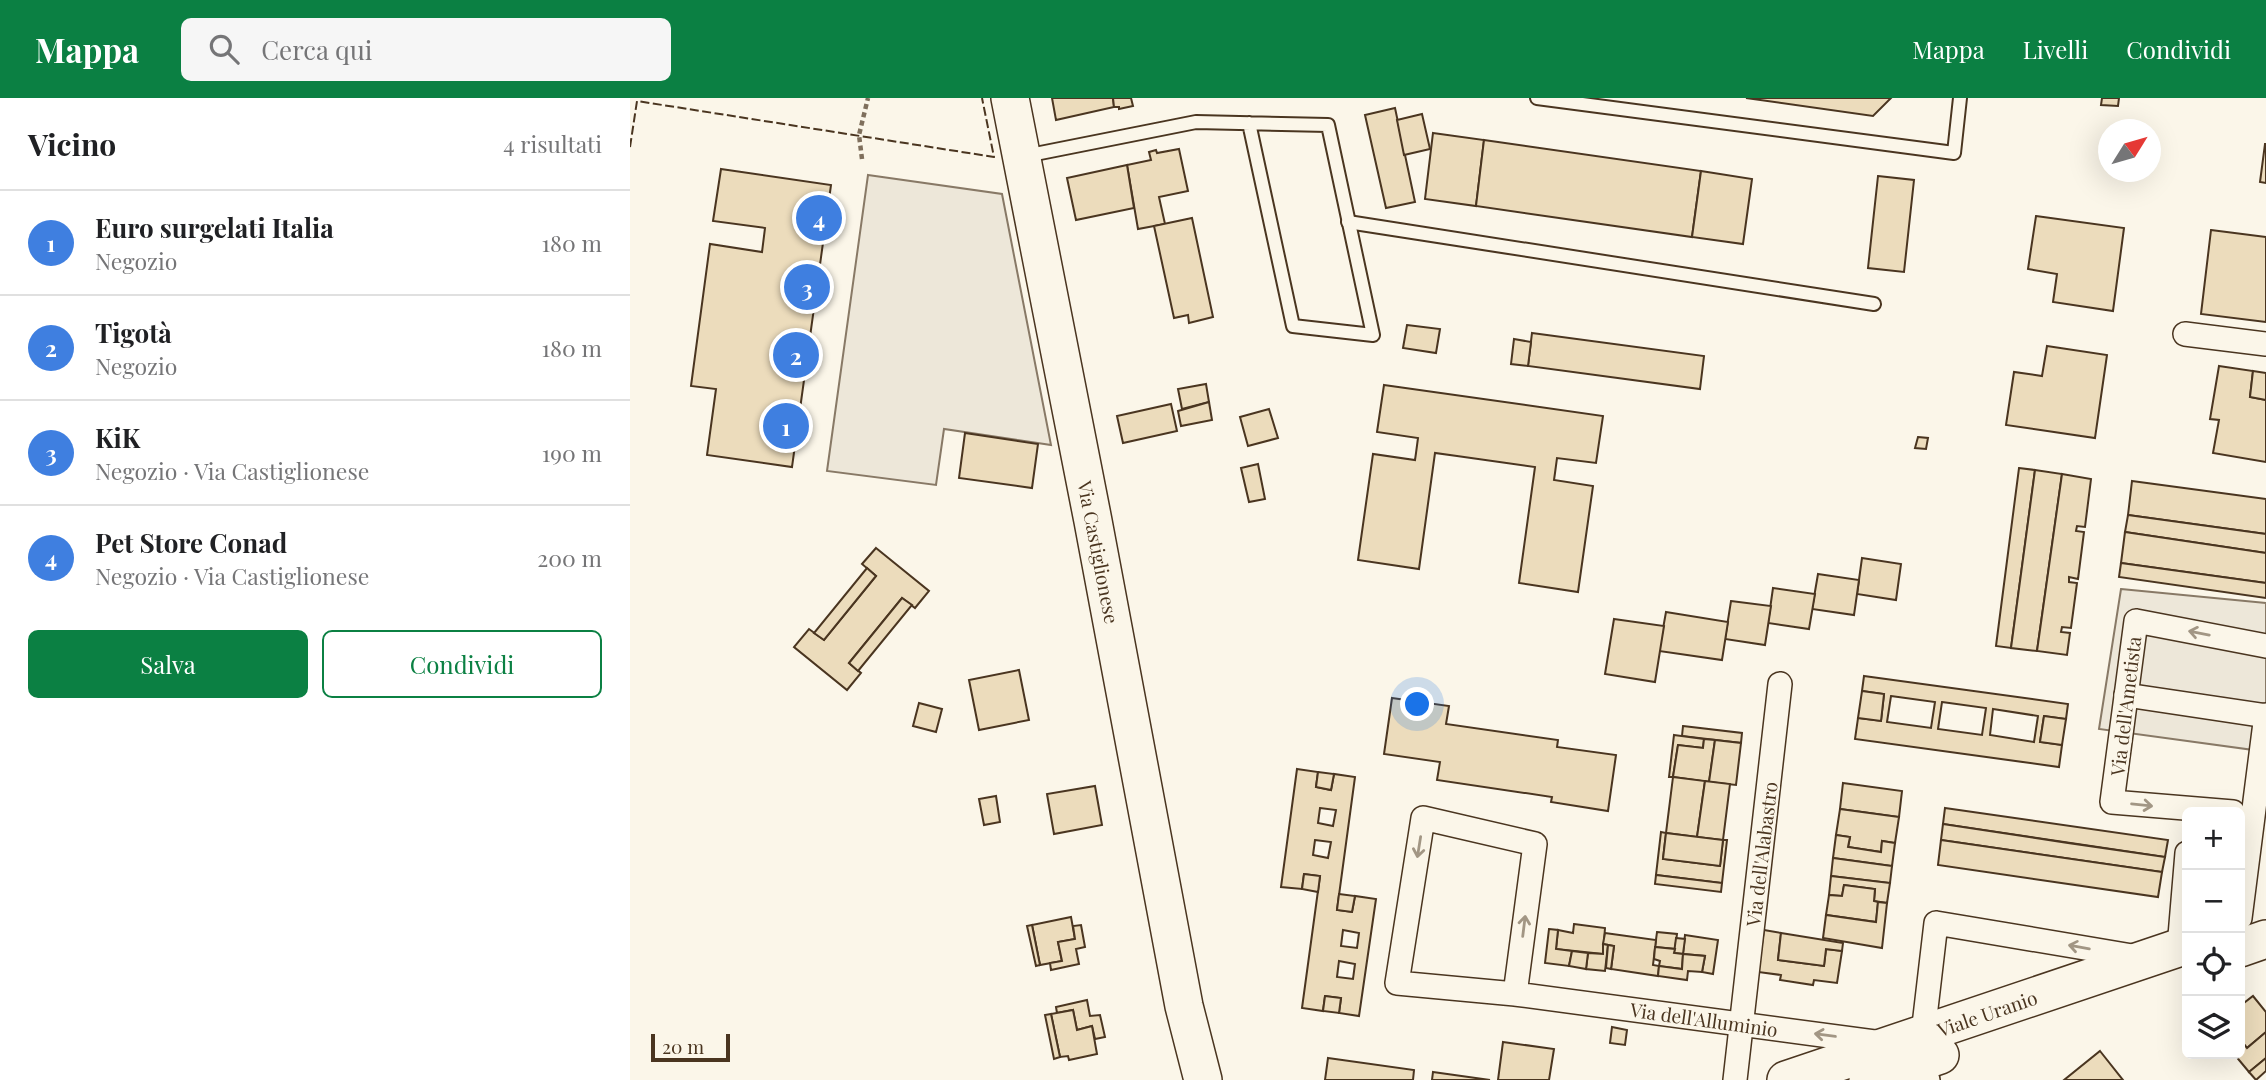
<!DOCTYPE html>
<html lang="it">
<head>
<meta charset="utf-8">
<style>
	body { margin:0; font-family:"Playfair Display",serif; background:#f6f6f6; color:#202124 }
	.controls { position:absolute; right:21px; bottom:21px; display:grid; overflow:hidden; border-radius:10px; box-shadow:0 7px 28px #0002 }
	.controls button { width:63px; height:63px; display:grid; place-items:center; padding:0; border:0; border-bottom:2px solid #e0e0e0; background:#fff; color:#202124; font:35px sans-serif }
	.compass { position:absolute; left:1468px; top:21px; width:63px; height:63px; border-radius:50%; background:#fff; box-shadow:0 7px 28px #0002; rotate:53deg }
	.scale { position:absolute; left:21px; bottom:18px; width:79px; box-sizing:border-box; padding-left:7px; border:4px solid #4a3520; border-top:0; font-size:19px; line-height:24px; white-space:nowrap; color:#4a3520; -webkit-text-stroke:5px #fbf6e9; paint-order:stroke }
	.you { position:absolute; left:788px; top:607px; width:24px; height:24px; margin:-18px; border:5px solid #fff; border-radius:50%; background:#1a73e8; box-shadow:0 0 0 10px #1a73e833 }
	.badge { display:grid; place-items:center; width:46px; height:46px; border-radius:50%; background:#0b8043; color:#fff; font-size:23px; font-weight:700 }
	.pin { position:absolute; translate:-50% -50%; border:4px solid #fff; box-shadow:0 2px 7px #0006 }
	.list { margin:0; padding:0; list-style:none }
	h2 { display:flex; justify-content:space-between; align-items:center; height:91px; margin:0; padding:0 28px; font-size:30px }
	h2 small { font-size:23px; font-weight:400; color:#757577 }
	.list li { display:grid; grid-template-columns:46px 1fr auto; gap:21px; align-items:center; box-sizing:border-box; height:105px; padding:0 28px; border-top:2px solid #e0e0e0 }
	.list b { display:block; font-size:26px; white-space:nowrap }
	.list p { margin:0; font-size:23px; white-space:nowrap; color:#757577 }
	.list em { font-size:23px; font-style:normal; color:#757577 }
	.actions { display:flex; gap:14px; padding:21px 28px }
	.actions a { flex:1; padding:16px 0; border:2px solid #0b8043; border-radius:10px; text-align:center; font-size:24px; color:#0b8043 }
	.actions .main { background:#0b8043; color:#fff }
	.icon { flex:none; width:38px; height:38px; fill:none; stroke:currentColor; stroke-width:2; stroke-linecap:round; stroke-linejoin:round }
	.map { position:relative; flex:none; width:1636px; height:982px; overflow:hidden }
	header { display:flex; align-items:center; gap:42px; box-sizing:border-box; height:98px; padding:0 35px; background:#0b8043; color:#fff }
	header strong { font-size:33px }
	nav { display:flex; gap:38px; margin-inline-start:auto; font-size:24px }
	.search { width:490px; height:63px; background:#f6f6f6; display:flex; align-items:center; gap:18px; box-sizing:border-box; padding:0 24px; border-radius:10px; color:#757577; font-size:26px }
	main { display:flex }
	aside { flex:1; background:#fff }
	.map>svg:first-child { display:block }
</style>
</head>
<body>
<header>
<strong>Mappa</strong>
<div class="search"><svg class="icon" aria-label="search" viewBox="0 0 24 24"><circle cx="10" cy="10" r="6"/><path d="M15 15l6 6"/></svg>Cerca qui</div>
<nav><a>Mappa</a><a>Livelli</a><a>Condividi</a></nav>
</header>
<main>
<aside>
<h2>Vicino<small>4 risultati</small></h2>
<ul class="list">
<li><span class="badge" style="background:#3f7fe0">1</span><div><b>Euro surgelati Italia</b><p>Negozio</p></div><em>180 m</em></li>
<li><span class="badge" style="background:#3f7fe0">2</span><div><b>Tigotà</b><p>Negozio</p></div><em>180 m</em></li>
<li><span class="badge" style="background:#3f7fe0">3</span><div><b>KiK</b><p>Negozio · Via Castiglionese</p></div><em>190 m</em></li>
<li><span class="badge" style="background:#3f7fe0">4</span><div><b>Pet Store Conad</b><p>Negozio · Via Castiglionese</p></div><em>200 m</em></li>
</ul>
<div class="actions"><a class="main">Salva</a><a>Condividi</a></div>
</aside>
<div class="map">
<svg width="1636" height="982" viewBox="0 0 1636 982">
	<rect width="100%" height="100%" fill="#fbf6e9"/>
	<g fill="#ede7d9" stroke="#887966" stroke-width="2">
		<polygon points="238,77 372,96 421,347 314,331 306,387 197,373"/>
		<polygon points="1491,491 1636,505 1636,615 1631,653 1469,631"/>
	</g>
	<g fill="#ecdcbc" stroke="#4a3520" stroke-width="2" fill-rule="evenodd">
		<polygon points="422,0 483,0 484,9 426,22"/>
		<polygon points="483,0 501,0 503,8 489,11 489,9 484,9"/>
		<polygon points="1116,0 1261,0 1243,18"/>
		<polygon points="1472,0 1489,0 1488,8 1471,7"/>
		<polygon points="765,10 785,104 756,110 735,17"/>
		<polygon points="792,16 800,51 774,57 767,22"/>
		<polygon points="803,35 854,42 846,108 795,101"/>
		<polygon points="854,42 1071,73 1062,139 846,108"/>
		<polygon points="1635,46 1636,46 1636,85 1630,84"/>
		<polygon points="549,51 558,93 529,99 535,126 508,131 497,67 521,62 519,54 526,52 527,55"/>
		<polygon points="497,67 504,110 446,122 437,80"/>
		<polygon points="91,71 201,87 162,369 77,357 86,291 61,288 80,146 132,154 135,130 83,123"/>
		<polygon points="1071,73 1122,81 1113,146 1062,139"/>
		<polygon points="1248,78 1284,82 1274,174 1238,170"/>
		<polygon points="1406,118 1494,130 1483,213 1423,204 1427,176 1398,171"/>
		<polygon points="562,120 583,219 559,225 558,217 544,220 524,128"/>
		<polygon points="1581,132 1636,139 1636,224 1571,216"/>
		<polygon points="777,227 810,231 806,255 773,250"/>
		<polygon points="902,235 1074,258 1070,291 898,268"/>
		<polygon points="884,241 901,244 898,268 881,266"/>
		<polygon points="1417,248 1477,257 1465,340 1376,327 1384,274 1412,278"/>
		<polygon points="1589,268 1623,273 1620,299 1636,302 1636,364 1583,355 1589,322 1580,321"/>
		<polygon points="1623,273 1636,275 1636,302 1620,299"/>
		<polygon points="576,286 579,304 552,311 548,291"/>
		<polygon points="754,287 973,318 966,365 927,360 925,375 924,382 963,388 948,494 889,485 905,369 827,358 805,355 789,471 728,462 743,356 785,362 786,355 788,340 747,334"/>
		<polygon points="579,304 582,322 551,328 548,313"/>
		<polygon points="541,306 547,333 493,345 487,318"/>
		<polygon points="639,311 648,340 618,348 610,319"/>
		<polygon points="335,335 408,346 402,390 329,380"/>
		<polygon points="1288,339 1298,340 1296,351 1285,350"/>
		<polygon points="628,366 635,401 619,404 611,370"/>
		<polygon points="1389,370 1405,372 1381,550 1366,548"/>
		<polygon points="1405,372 1432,376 1407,553 1381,550"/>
		<polygon points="1432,376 1461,381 1455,429 1447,428 1446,433 1454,434 1448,481 1439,479 1439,484 1447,485 1441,530 1432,529 1431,534 1440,535 1437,557 1407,553"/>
		<polygon points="1502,383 1636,401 1636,436 1498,417"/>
		<polygon points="1498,417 1636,436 1636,455 1495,434"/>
		<polygon points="1495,434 1636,455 1636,485 1491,465"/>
		<polygon points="246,450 299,493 285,510 272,500 219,565 231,575 217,592 164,549 179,531 194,542 246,478 232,466"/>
		<polygon points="1232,460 1271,466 1266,502 1227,496"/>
		<polygon points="1491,465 1636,485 1636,500 1489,479"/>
		<polygon points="237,470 246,478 194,542 184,535"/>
		<polygon points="1188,476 1229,482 1224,517 1182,511"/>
		<polygon points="1143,490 1185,496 1179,531 1138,525"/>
		<polygon points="272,500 282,507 228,573 219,565"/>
		<polygon points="1101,503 1141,508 1135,547 1095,541"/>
		<polygon points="1036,514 1098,524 1092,562 1029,553"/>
		<polygon points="984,521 1034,528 1025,584 975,576"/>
		<polygon points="389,572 399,622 349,632 339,582"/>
		<path d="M1234 578 1438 606 1436 621 1414 618 1410 644 1432 647 1429 669 1225 641 1228 620 1251 623 1254 596 1232 593ZM1261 598 1305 604 1301 630 1257 624ZM1312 604 1356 610 1352 637 1308 631ZM1363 611 1408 618 1404 644 1360 637Z"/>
		<polygon points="1232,593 1254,596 1251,623 1228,620"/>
		<polygon points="762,600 819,608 816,626 928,642 927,649 986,657 978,713 921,704 922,699 807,682 810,664 754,656"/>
		<polygon points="289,605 312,611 306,634 283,628"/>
		<polygon points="1414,618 1436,621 1432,647 1410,644"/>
		<polygon points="1053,628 1112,635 1111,645 1052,638"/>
		<polygon points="1044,637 1074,641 1073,650 1048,647 1043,679 1039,679"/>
		<polygon points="1074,641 1085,642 1079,684 1043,679 1048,647 1073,650"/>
		<polygon points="1085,642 1111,645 1106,687 1079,684"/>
		<path d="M667 671 688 674 686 689 701 692 704 676 725 679 707 812 722 814 725 798 746 801 729 918 709 915 711 900 695 898 693 913 672 910 690 778 674 776 672 791 651 789ZM690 710 706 712 703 728 688 725ZM685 742 701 744 698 760 683 757ZM713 832 729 835 727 850 711 848ZM709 863 725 866 723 881 707 879Z"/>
		<polygon points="688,674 704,676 701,692 686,689"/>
		<polygon points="1043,679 1075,683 1067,739 1036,735"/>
		<polygon points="1075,683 1100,686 1093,742 1067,739"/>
		<polygon points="1213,685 1272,693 1269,719 1210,711"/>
		<polygon points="465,688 472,727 424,736 417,696"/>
		<polygon points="366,698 370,724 354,727 349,701"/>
		<polygon points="1315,710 1538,742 1535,759 1313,726"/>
		<polygon points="1210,711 1269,719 1265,745 1252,743 1251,754 1218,749 1220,739 1206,737"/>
		<polygon points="1313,726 1438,745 1535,759 1532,774 1311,742"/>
		<polygon points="1031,734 1036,735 1033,761 1090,768 1093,742 1097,742 1092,785 1026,777"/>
		<polygon points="1036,735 1093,742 1090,768 1033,761"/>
		<polygon points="1206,737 1220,739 1218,749 1251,754 1252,743 1265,745 1262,768 1203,760"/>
		<polygon points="1311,742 1532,774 1528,799 1308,767"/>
		<polygon points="1203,760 1262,768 1260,785 1201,778"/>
		<polygon points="674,776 690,778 688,794 672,791"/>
		<polygon points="1026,777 1092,785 1091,794 1025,786"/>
		<polygon points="1201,778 1260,785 1257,805 1244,803 1245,791 1214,787 1212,798 1199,797"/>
		<polygon points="1214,787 1245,791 1244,803 1248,804 1246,824 1196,817 1199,797 1212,798"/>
		<polygon points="709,796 725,798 722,814 707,812"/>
		<polygon points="1248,804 1257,805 1252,850 1193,840 1196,817 1246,824"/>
		<polygon points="441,819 445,841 428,844 432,863 410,867 402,827"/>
		<polygon points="944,826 975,830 973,856 926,851 928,832 943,835"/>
		<polygon points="402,827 410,867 406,868 397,828"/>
		<polygon points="451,827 455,849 446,851 449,866 421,872 420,865 432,863 428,844 445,841 443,828"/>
		<polygon points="919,831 928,832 926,851 942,853 939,868 915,865"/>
		<polygon points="1134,832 1151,835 1148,862 1194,868 1196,851 1212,853 1207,885 1184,882 1183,887 1150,882 1151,877 1128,874"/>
		<polygon points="1027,834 1047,836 1045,851 1025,849"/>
		<polygon points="975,835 1026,842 1023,867 1029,868 1028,878 981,871 984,848 973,846"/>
		<polygon points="1151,835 1213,845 1212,853 1196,851 1194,868 1148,862"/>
		<polygon points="1055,837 1088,842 1083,876 1072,874 1075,858 1053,856"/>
		<polygon points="1046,840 1055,841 1053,856 1044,855"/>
		<polygon points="973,846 978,847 975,873 956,871 958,855 973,856"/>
		<polygon points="978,847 984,848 981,871 976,870"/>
		<polygon points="1025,849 1045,851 1044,855 1053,856 1052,871 1029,868 1030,863 1024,861"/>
		<polygon points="942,853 958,855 956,871 939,868"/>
		<polygon points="1053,856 1075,858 1072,874 1058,873 1057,882 1028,878 1029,868 1052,871"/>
		<polygon points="695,898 711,900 709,915 693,913"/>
		<polygon points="1623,898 1636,914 1636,934 1617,950 1613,945 1610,948 1610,908"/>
		<polygon points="457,902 460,918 470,917 475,939 465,941 462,928 447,932 443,912 427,915 426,909"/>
		<polygon points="443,912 447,932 462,928 467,956 439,962 438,958 430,959 421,916"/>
		<polygon points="421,916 430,959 424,961 415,917"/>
		<polygon points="982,929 997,932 995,947 980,945"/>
		<polygon points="1636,934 1636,960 1619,974 1604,956 1610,956 1610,948 1613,945 1617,950"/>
		<polygon points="873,944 924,951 919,982 868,982"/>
		<polygon points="1470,953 1493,982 1434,982"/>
		<polygon points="698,960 784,972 783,982 695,982"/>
		<polygon points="1636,960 1636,973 1626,982 1619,974"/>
		<polygon points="803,974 860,982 802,982"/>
	</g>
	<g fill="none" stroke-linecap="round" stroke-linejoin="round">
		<defs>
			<g id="service">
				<polyline points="907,0 1324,55 1330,0"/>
				<polyline points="395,58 566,24 698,27 743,237 663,228 619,25"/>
				<polyline points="718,124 1244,206"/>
			</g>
			<g id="minor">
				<polyline points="1555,236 1636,246"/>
				<polyline points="1496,597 1636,618"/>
				<polyline points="1603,714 1482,704 1506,523 1636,548"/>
				<polyline points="1610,820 1636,617"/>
				<polyline points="1549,850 1557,755"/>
				<polyline points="885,896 905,746 793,720 767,885 885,896 1252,945"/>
				<polyline points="1105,982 1150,586"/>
				<polyline points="1298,982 1285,965 1293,936 1306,825 1508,859"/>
			</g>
			<g id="primary">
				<polyline points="380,0 463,423 554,908 573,982"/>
				<polyline points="1610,850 1636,841"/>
				<polyline points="1156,982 1557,847"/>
				<polyline points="1238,982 1310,957"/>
			</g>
		</defs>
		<use href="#service" stroke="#4a3520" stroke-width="16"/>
		<use href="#minor" stroke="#4a3520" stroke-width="26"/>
		<use href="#primary" stroke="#4a3520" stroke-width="40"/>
		<polyline stroke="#7f6f5c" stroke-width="4.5" stroke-dasharray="5 3.5" stroke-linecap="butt" points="232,61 229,37 238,0"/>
		<use href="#service" stroke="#fbf6e9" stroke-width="12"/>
		<use href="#minor" stroke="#fbf6e9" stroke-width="23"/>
		<use href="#primary" stroke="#fbf6e9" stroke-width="37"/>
		<polyline stroke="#4a3520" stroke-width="2" stroke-dasharray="9 3.5" stroke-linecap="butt" points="0,49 7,3 364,59 352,0"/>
	</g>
	<defs><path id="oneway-shaft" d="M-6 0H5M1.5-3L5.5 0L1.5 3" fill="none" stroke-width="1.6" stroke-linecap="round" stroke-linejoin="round" transform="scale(1.75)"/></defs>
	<g stroke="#a29684">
		<use href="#oneway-shaft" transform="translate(1569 535) rotate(-169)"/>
		<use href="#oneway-shaft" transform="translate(1512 707) rotate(6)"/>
		<use href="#oneway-shaft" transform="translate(789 749) rotate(99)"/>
		<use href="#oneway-shaft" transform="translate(894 828) rotate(-83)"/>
		<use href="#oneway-shaft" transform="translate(1449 849) rotate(-170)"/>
		<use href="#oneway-shaft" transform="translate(1195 937) rotate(-172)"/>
	</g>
	<g text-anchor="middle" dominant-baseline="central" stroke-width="5" stroke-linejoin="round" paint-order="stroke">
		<g font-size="19" fill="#4a3520" stroke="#fbf6e9">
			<text transform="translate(469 454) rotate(79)">Via Castiglionese</text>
			<text transform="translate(1495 608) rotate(-83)">Via dell'Ametista</text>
			<text transform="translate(1131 756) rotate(-83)">Via dell'Alabastro</text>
			<text transform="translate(1357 915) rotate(-19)">Viale Uranio</text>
			<text transform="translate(1074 921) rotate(8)">Via dell'Alluminio</text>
		</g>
	</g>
</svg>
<div class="controls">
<button>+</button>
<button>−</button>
<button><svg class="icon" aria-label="locate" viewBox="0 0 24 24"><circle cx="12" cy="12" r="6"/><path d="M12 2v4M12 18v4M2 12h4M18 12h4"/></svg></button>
<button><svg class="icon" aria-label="layers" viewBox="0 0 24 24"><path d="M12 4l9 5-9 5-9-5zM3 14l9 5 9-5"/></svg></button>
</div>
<svg class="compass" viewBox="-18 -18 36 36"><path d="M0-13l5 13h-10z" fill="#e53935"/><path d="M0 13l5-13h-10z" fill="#757577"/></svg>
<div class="scale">20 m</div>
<div class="you"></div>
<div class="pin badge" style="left:156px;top:328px;background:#3f7fe0">1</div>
<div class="pin badge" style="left:166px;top:257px;background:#3f7fe0">2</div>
<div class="pin badge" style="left:177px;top:189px;background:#3f7fe0">3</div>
<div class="pin badge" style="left:189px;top:120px;background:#3f7fe0">4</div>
</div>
</main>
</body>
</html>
